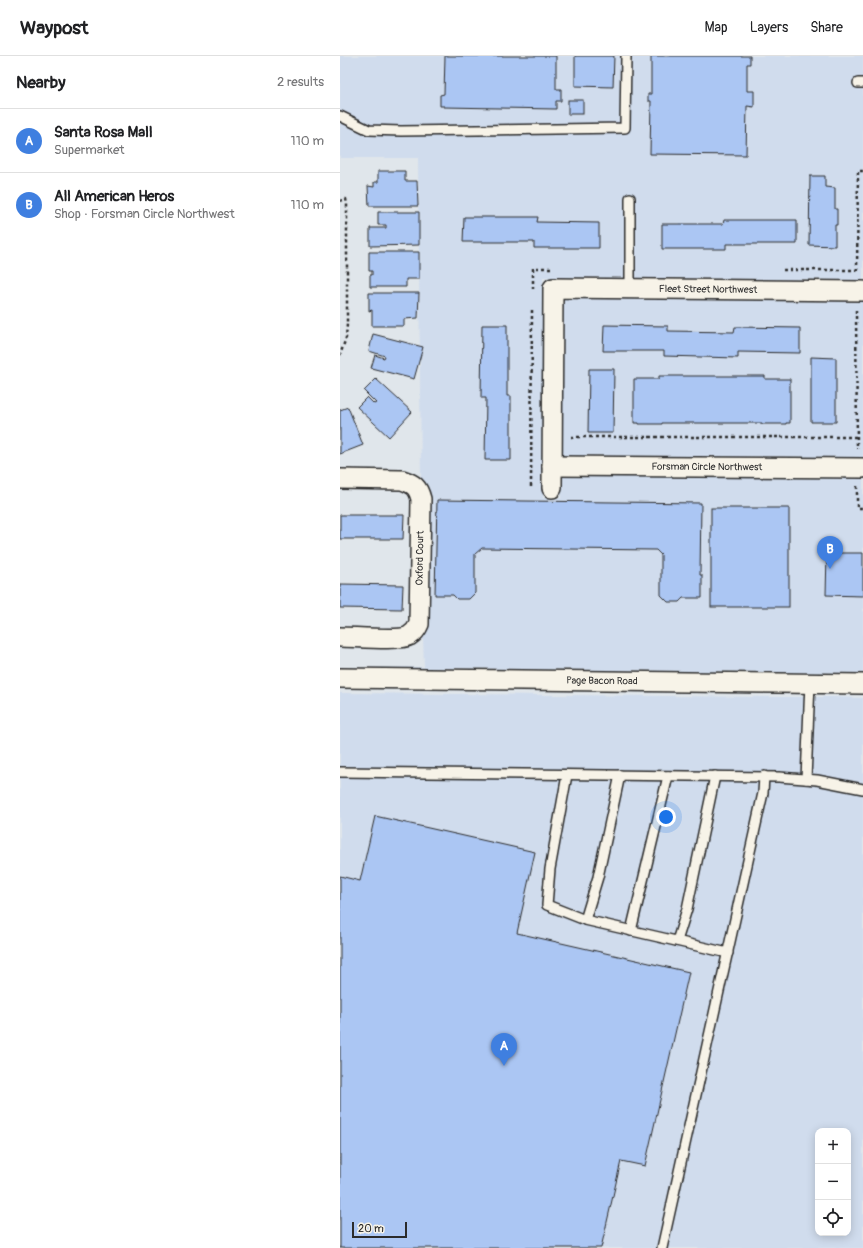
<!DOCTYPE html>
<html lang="en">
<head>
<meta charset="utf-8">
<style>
	body { margin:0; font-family:Pangolin,sans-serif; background:#f2f2f2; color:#202124 }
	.controls { position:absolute; right:12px; bottom:12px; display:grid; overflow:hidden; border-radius:8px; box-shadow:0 2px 10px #0003 }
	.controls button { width:36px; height:36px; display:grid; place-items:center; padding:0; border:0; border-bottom:1px solid #e0e0e0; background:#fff; color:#202124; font:20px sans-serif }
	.scale { position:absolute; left:12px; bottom:10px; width:55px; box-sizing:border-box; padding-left:4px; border:2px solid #2b2b2b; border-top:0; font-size:11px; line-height:14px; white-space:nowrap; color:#2b2b2b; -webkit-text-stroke:3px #f7f3e8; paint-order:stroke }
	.you { position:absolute; left:326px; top:761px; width:14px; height:14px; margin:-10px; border:3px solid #fff; border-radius:50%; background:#1a73e8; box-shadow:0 0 0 6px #1a73e833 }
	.badge { display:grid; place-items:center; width:26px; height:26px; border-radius:50%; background:#0f766e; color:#fff; font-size:13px; font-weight:700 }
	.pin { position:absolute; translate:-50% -33px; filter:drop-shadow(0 1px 2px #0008) }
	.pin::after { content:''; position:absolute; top:21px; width:14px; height:12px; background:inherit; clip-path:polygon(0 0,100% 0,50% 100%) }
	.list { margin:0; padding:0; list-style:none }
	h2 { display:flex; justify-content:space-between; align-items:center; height:52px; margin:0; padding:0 16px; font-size:17px }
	h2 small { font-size:13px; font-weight:400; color:#757577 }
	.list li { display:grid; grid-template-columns:26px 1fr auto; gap:12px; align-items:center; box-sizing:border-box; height:64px; padding:0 16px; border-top:1px solid #e0e0e0 }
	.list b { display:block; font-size:15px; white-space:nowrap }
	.list p { margin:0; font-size:13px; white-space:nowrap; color:#757577 }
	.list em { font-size:13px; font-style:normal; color:#757577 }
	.icon { flex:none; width:22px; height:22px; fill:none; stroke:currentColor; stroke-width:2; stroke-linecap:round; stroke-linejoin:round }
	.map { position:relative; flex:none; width:523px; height:1192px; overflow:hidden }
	header { display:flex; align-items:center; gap:24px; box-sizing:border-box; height:56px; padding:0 20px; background:#fff; border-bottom:1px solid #e0e0e0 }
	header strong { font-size:19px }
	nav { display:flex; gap:22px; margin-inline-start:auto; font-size:14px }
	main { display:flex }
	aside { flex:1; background:#fff }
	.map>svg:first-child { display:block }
</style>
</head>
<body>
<header>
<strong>Waypost</strong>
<nav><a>Map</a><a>Layers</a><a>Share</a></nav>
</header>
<main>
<aside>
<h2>Nearby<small>2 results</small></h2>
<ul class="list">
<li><span class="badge" style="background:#3f7fe0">A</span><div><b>Santa Rosa Mall</b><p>Supermarket</p></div><em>110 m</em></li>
<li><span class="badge" style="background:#3f7fe0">B</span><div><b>All American Heros</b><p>Shop · Forsman Circle Northwest</p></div><em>110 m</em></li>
</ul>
</aside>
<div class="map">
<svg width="523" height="1192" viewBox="0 0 523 1192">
	<rect width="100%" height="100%" fill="#e0e6eb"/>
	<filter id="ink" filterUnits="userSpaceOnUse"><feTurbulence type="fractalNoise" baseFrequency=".025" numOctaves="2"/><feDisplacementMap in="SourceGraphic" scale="8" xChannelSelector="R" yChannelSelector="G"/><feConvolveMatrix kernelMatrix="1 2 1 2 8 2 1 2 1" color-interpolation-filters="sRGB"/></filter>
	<g filter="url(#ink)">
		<g fill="#d0dced" fill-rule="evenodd">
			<polygon points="0,0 523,0 523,224 203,221 203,442 221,442 221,420 523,423 523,617 11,611 84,611 83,580 88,568 90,444 87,431 81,423 78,102 0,102"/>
			<polygon points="222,243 523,246 523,401 221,399"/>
			<path d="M0 637 431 641H493L523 642V1192H0ZM478 1075H508V1177H478Z"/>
		</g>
		<g fill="#abc6f3" stroke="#2b2b2b">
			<polygon points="105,0 216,0 216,33 221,33 221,45 216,45 216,53 104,51 104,50 100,50 100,39 104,38"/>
			<polygon points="235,0 274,0 273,31 235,30"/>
			<polygon points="311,0 410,0 410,8 407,8 407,35 414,35 414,51 407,50 406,99 310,98 311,45 308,45 308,38 311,38"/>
			<rect x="228" y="44" width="15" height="14"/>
			<polygon points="38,115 65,115 65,125 77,125 78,150 29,150 28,130 34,131 34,126 38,126"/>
			<polygon points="470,120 485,120 485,131 495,132 495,153 497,153 497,169 495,169 495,190 469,189"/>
			<polygon points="38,156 79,156 79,189 30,190 30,172 46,172 46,169 38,169"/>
			<polygon points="124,161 198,161 197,166 259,167 259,192 194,192 194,186 123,186"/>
			<polygon points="384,164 457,164 457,188 386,188 386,193 322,193 322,168 383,168"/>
			<polygon points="29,196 79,196 79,223 66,223 66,231 30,231 30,219 32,219 32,215 29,215"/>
			<polygon points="29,237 79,237 78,262 64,263 64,270 32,270 32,254 29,255"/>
			<polygon points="142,269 167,269 167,340 171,340 171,404 145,404 146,342 141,342"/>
			<polygon points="264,269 328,270 328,275 394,276 395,271 460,272 460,297 398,296 398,302 324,300 324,295 263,295"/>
			<polygon points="33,278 83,291 74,323 31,312 35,299 44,302 45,300 29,295"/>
			<polygon points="471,301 496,302 496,366 471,366"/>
			<polygon points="249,313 274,313 273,377 248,377"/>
			<polygon points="319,320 425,320 425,323 450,323 450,367 446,367 446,368 422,368 422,367 322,367 322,368 299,368 299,367 294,367 294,323 319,323"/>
			<polygon points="36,323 72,356 49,381 17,351 27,341 34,348 36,347 24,335"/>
			<polygon points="8,351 23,389 0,398 0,354"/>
			<polygon points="97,444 361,447 360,519 362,519 362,542 343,542 339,546 328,546 321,539 321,499 316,494 142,492 135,498 135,537 129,543 117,543 113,539 95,539"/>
			<rect x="371" y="452" width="78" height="99"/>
			<polygon points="0,459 64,459 63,483 0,483"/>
			<polygon points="487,497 523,497 523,540 486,539"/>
			<polygon points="0,528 63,529 62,553 0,552"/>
			<polygon points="35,760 195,796 177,877 349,916 305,1110 281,1105 261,1192 0,1192 0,820 20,825"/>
		</g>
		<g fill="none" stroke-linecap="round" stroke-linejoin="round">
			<defs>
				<g id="lane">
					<polyline points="518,27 523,27"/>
					<polyline points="0,60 29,74 61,75 285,72 286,0"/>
					<polyline points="290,232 290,142"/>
					<polyline points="0,716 439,721 477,724 523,733"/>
					<polyline points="227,719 210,813 207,849 245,864 388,897"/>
					<polyline points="466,723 470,627"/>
					<polyline points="245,864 258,821 280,719"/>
					<polyline points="291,875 328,720"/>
					<polyline points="337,885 347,853 375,720"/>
					<polyline points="322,1192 423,737 424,720"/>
				</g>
				<g id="street">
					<path id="s1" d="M212 410 523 412"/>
					<path d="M0 423 62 424C74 428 78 431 81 443L79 568C77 573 74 577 69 580 60 585 14 581 0 581"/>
					<path id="s2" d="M212 432 213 232 523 235"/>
					<path id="s3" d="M0 622 523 628"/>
				</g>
			</defs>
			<use href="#lane" stroke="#2b2b2b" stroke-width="12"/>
			<use href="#street" stroke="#2b2b2b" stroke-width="22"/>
			<g stroke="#2b2b2b" stroke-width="2.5" stroke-dasharray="3 3" stroke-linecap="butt">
				<polyline points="0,145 6,143 7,148 7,268 6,282 0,299"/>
				<polyline points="443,214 517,214"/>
				<polyline points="517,215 518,115 523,115"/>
				<polyline points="193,233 193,212 212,212"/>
				<polyline points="516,254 517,393"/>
				<polyline points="231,381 517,381"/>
				<polyline points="517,430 517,452 523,452"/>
				<polyline points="191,431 192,254"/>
			</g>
			<use href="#lane" stroke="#f7f3e8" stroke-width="9"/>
			<use href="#street" stroke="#f7f3e8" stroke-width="19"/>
		</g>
	</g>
	<g text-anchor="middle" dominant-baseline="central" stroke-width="3" stroke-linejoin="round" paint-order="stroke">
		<g font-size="10" fill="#2b2b2b" stroke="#f7f3e8">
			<text stroke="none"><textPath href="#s2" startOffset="355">Fleet Street Northwest</textPath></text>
			<text stroke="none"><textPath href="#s1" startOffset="155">Forsman Circle Northwest</textPath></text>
			<text transform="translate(80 502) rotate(-89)">Oxford Court</text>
			<text stroke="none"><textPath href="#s3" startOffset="262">Page Bacon Road</textPath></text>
		</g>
	</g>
</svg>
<div class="controls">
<button>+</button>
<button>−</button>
<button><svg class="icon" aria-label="locate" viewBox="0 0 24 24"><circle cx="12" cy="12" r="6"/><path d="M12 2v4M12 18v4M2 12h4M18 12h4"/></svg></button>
</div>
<div class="scale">20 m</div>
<div class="you"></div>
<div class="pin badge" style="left:164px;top:1010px;background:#3f7fe0">A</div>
<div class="pin badge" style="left:490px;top:513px;background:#3f7fe0">B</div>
</div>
</main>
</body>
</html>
